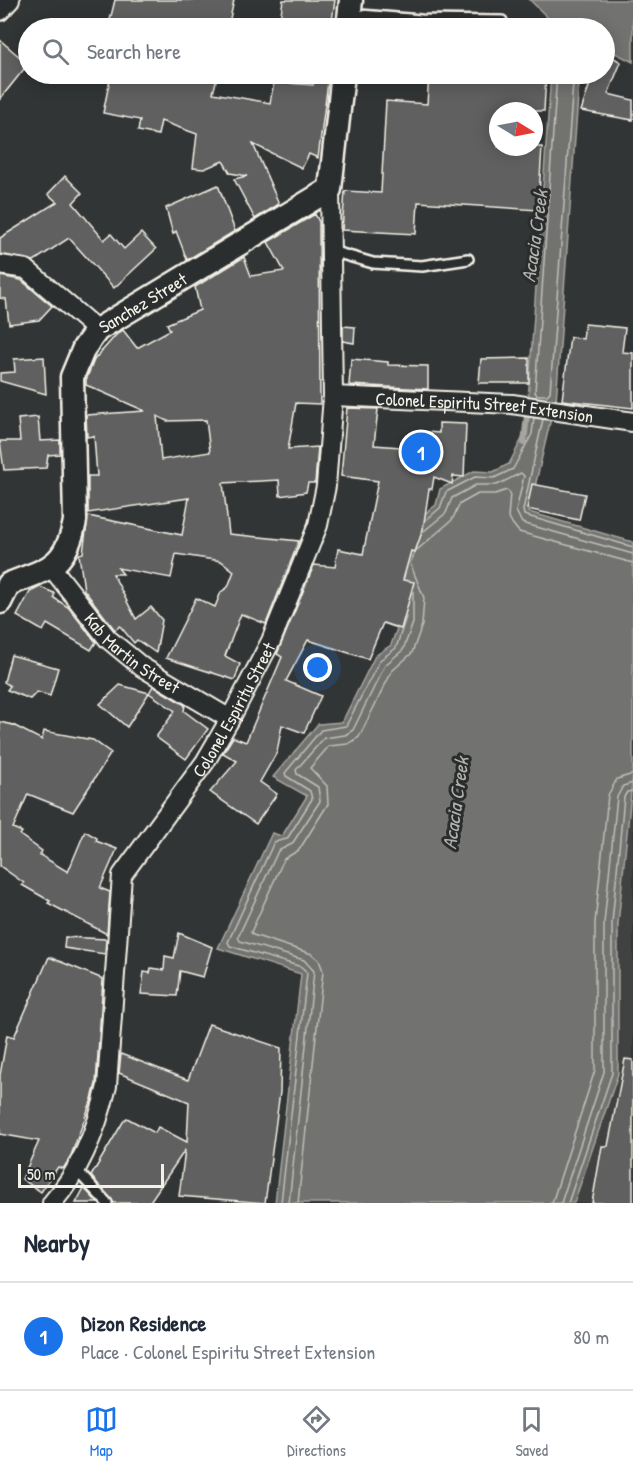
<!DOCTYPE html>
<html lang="en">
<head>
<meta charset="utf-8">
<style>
	body { margin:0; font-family:"Patrick Hand",sans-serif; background:#f6f6f7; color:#1f2937 }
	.compass { position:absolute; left:489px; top:102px; width:54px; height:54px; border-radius:50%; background:#fff; box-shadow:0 3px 15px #0003; rotate:100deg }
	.scale { position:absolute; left:18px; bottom:15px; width:146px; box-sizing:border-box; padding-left:6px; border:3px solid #f4f1e8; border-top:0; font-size:16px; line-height:21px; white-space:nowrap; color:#f4f1e8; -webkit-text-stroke:4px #2a2d2e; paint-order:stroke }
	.you { position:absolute; left:318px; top:668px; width:21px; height:21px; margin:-15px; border:4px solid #fff; border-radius:50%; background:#1a73e8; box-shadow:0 0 0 9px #1a73e833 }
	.badge { display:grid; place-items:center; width:39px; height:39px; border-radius:50%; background:#1a73e8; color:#fff; font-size:20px; font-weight:700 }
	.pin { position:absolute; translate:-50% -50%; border:3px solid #fff; box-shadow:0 2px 6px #0006 }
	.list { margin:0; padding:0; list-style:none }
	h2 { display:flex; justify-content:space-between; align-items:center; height:78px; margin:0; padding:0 24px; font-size:26px }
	h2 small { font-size:20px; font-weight:400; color:#747a83 }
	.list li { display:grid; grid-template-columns:39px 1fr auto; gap:18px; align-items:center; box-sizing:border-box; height:108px; padding:0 24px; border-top:2px solid #e0e1e3 }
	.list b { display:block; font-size:22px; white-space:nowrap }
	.list p { margin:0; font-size:20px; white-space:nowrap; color:#747a83 }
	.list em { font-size:20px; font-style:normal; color:#747a83 }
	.icon { flex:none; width:33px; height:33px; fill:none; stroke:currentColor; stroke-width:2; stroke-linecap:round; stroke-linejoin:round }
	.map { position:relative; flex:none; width:633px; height:1203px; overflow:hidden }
	.search { position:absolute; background:#fff; box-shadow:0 3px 15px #0003; left:18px; right:18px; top:18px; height:66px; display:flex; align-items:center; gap:15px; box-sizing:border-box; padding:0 21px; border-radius:33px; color:#747a83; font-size:22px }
	.sheet { height:186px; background:#fff }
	nav { display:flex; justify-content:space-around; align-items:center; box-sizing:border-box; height:84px; border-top:2px solid #e0e1e3; background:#fff; font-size:16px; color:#747a83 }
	nav a { display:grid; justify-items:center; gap:3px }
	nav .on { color:#1a73e8 }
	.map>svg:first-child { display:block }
</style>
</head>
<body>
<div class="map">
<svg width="633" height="1203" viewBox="0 0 633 1203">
	<rect width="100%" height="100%" fill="#323535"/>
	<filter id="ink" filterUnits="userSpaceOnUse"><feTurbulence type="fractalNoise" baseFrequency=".0167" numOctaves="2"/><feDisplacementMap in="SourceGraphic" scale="12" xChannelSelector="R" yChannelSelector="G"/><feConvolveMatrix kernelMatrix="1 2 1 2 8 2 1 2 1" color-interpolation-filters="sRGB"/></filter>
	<g filter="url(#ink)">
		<polygon fill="#404242" points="633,773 633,1203 574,1203 618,1074 618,924"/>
		<g fill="#727370" stroke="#a6a5a0" stroke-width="1.5">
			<polygon points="530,0 633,0 633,62 605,48 604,28 552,28 552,22"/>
			<polygon points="551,74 585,74 579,83 556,402 528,400"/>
			<polygon points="527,410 552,414 529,512 633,542 633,773 618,924 618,1074 574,1203 275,1203 301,974 218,948 272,833 282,836 307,796 273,777 318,724 342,722 375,656 391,645 400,620 405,529 436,505 440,489 474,471 493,472 509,464 526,431"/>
		</g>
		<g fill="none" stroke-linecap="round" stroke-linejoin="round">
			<g stroke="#c0bfb8" stroke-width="1.5">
				<polyline points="557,74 535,392 537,395 547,395 550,392 573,83 578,74"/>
				<polyline points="543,419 523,510 524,515 633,547"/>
				<polyline points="426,520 440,508 446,492 475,477 494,478 513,469 532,434 534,418"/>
				<polyline points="424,531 446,513 452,498 476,485 497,485 521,473 524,476 516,511 522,523 633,554"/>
				<polyline points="417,550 452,520 460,504 478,494 495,494 507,490 510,493 508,518 519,532 633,563"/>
				<polyline points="281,1203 307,973 302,967 230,946 228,942 274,842 287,839 312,799 310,791 286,776 285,773 321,730 346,726 380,660 396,648 406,617"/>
				<polyline points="289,1203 314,971 304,960 240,941 238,937 278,851 292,844 320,801 318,787 297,774 296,770 324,738 345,735 353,730 385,665 403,650 413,623 413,591"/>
				<polyline points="298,1203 323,971 319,960 312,954 253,935 251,932 284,859 299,850 328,804 327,786 310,768 329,746 348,744 359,737 392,671 412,653 422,625 424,598 410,563 415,553"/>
				<polyline points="552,1203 595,1070 595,923 608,795 617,779 633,774"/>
				<polyline points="561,1203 604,1072 604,923 617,797 623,786 633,783"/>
				<polyline points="568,1203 612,1073 612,923 624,797 627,792 633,791"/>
			</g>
			<polyline stroke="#a6a5a0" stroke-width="6" points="524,443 527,414"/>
		</g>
		<g fill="#5f605f" stroke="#f4f1e8" stroke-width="1.5" fill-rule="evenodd">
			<polygon points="115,0 234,0 228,28 108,28"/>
			<polygon points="283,0 335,0 331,28 279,27"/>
			<polygon points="0,40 28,64 0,99"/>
			<polygon points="604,52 621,62 608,94 633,100 633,120 581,111 593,74 604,74"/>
			<polygon points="111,74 218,74 213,93 270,103 274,82 313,85 314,74 329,74 318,158 309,154 302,168 253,144 279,204 255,219 234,179 247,176 230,173 223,161 204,169 193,168 197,134 161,121 158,135 138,131 140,120 103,113"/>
			<polygon points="429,74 546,74 544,111 498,111 498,147 542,147 538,210 418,202 416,234 342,230 345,191 381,193 386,101 427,104"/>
			<polygon points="65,176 82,193 73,203 104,240 111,234 124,249 141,233 156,249 114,288 69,238 34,261 0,254 0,238 57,202 48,194"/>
			<polygon points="218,185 235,231 187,260 176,231 173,234 166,208"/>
			<path d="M315 214 319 222 320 404 296 403 288 449 318 447 315 483H308L306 492 280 496 279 480 223 483 229 534 299 541 266 624 241 614 225 656 240 664 235 680 166 658 196 598 215 607 221 592 228 587 234 571 221 561 176 554 171 578 118 568 123 574H113L136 619 151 607 162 620 156 653 137 640 134 643 120 626 115 630 84 590 79 554 83 553 88 516 182 535 189 498 88 513V476H97L94 436 87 437 86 415 145 411 86 385V380L94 360 116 335 123 330 137 348 170 330 167 324 200 310 195 287 244 257 251 276 284 271 268 242ZM157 416 167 421 206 420 210 452 161 460Z"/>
			<polygon points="0,276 21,280 52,306 39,320 9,324 6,299 0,298"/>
			<polygon points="585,324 625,328 622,352 633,353 633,408 562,400 570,337 583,339"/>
			<polygon points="343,326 355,327 354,343 343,341"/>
			<polygon points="44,357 46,394 0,381 0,373 15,372 14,359"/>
			<polygon points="529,358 529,383 479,383 481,359"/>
			<polygon points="351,359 388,362 388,365 428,366 428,389 349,385"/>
			<polygon points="347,408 378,409 374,445 414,448 415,431 439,433 439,423 466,424 464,477 453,476 452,484 434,477 432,489 429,489 423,529 415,552 411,551 403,580 414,582 401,629 383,623 368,659 308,640 286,681 321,696 304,733 282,725 277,752 260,782 277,794 256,824 210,792 237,761 223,753 233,737 246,742 282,657 277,654 314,565 335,567 338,549 363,554 378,481 341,476"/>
			<polygon points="38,417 40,441 60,440 60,454 48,455 46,468 4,470 0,441 20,441 18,419"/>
			<polygon points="532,484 585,494 579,520 527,509"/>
			<polygon points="40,587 54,593 54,598 68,607 96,642 91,650 47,624 43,631 17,616 30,592"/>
			<polygon points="11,655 58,668 50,696 37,692 30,699 7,690 10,686 4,682"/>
			<polygon points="120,685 149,693 127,727 100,704"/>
			<polygon points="153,686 185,705 184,711 208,729 186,759 156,737 175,711 149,693"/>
			<polygon points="0,722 13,725 42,740 44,731 93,740 111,753 73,812 28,794 13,828 22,832 20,835 42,851 40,855 68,872 85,831 97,838 96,841 117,849 100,888 110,892 107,934 48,903 50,901 22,885 24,883 0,866"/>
			<polygon points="179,933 212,947 203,977 180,971 177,996 141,994 144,972 150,973 151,968 164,970 165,956 174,958"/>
			<polygon points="65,937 106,939 105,954 64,948"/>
			<polygon points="49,957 103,979 96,1084 92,1099 70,1158 63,1169 58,1167 41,1192 22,1179 39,1141 0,1134 0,1075 7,1035 14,1037"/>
			<polygon points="209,1024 281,1048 280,1092 265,1203 179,1196 185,1150 149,1203 114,1203 91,1176 123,1122 127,1118 155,1133 158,1127 187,1142 189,1102 119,1073 121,1054 188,1080"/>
			<polygon points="625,1059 633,1060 633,1203 592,1203 602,1146 608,1146"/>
			<polygon points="84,1188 98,1203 76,1203"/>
		</g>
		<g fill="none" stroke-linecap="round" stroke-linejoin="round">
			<defs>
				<g id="service">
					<polyline points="349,14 421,20 502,21"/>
					<polyline points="331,251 373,263 422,266 468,259"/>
					<polyline points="76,1170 107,1203"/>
				</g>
				<g id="minor">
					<polyline points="0,11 10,0"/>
					<polyline points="0,265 26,269 97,330"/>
					<path id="s1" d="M333 396 512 404 633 422"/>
					<path id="s2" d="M52 568 108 639 142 667 230 719"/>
					<path id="s3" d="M52 1203C81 1170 97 1129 107 1086L122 875 205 762 230 719 271 641 318 525 326 486 333 396 330 189"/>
				</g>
				<g id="tertiary">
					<polyline points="348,28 351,0"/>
					<path id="s4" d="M0 602 9 584C48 569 66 567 75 521L72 377 84 348 97 330 330 189 343 74"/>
				</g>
			</defs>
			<use href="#service" stroke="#f4f1e8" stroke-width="14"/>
			<use href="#minor" stroke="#f4f1e8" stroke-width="22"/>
			<use href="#tertiary" stroke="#f4f1e8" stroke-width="27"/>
			<use href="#service" stroke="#2a2d2e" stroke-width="9"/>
			<use href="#minor" stroke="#2a2d2e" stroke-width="18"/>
			<use href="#tertiary" stroke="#2a2d2e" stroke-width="22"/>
		</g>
	</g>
	<g text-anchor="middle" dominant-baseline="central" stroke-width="6" stroke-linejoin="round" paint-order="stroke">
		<g font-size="18" fill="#f4f1e8" stroke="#2a2d2e">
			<text stroke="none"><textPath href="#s4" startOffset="369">Sanchez Street</textPath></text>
			<text stroke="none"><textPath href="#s1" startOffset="152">Colonel Espiritu Street Extension</textPath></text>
			<text stroke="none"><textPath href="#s2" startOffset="118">Kab Martin Street</textPath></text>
			<text stroke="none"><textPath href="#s3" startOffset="542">Colonel Espiritu Street</textPath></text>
		</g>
		<g font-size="20" font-style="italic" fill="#b3b2ac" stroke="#2a2d2e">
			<text transform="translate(534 236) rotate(-82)">Acacia Creek</text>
			<text transform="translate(455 803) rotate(-82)">Acacia Creek</text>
		</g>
	</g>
</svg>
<svg class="compass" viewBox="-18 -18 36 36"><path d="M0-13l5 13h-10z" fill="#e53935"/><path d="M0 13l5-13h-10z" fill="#747a83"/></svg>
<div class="scale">50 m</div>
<div class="you"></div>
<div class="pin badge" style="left:421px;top:452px">1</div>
<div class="search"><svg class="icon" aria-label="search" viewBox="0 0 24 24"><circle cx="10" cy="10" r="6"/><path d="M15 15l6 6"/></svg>Search here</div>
</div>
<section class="sheet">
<h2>Nearby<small></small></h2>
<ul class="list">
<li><span class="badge">1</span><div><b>Dizon Residence</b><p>Place · Colonel Espiritu Street Extension</p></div><em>80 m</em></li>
</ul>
</section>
<nav>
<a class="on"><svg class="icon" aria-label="map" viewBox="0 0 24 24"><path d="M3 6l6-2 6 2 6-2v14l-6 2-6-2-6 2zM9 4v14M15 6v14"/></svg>Map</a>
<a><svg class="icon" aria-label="directions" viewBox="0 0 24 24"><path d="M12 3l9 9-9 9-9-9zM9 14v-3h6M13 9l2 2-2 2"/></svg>Directions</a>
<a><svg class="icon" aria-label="saved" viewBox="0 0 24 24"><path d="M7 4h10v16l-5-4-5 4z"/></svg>Saved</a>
</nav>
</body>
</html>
